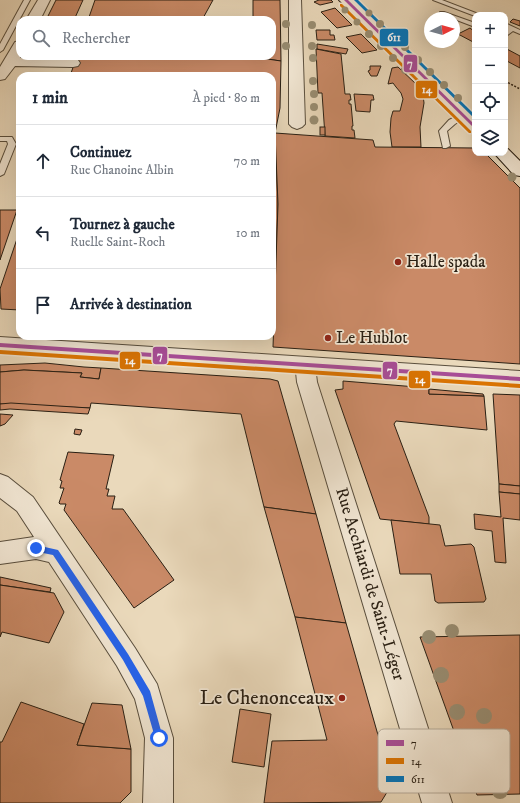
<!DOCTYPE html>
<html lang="fr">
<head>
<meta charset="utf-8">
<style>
	body { margin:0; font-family:"IM FELL DW Pica",serif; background:#f2f2f3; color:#1f2937 }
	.controls { position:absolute; right:12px; top:12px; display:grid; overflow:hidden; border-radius:8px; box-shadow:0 4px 16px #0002 }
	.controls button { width:36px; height:36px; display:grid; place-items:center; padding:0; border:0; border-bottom:1px solid #e0e1e3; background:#fff; color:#1f2937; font:20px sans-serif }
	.compass { position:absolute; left:424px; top:12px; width:36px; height:36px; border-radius:50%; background:#fff; box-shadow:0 4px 16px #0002; rotate:84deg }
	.stop { position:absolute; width:12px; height:12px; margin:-9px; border:3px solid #2563eb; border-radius:50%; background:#fff }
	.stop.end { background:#2563eb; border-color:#fff; box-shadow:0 1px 4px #0008 }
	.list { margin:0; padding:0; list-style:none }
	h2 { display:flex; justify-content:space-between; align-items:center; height:52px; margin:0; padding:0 16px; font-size:17px }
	h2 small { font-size:13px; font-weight:400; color:#747a83 }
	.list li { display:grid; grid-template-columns:26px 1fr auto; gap:12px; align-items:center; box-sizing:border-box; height:72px; padding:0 16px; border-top:1px solid #e0e1e3 }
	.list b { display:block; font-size:15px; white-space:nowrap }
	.list p { margin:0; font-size:13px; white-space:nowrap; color:#747a83 }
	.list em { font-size:13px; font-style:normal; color:#747a83 }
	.icon { flex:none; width:22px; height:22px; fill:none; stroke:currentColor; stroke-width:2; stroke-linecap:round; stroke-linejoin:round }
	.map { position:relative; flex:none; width:520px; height:803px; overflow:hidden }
	.search { position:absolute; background:#fff; box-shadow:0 4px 16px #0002; left:16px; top:16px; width:260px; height:44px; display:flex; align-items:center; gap:10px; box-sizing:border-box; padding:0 14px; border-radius:12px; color:#747a83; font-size:15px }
	.panel { position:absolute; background:#fff; box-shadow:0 4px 16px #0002; left:16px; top:72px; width:260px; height:268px; border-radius:12px }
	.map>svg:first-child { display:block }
</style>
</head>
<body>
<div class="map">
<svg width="520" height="803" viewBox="0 0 520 803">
	<rect width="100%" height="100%" fill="#ead9bb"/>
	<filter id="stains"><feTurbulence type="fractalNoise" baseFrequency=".005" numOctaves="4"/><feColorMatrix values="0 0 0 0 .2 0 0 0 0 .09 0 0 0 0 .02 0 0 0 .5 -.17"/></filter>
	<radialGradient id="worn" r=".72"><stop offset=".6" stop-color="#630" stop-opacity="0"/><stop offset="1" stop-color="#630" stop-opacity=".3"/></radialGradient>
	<g fill="#ca8a67" stroke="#291f13">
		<polygon points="56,0 83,0 74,20 46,20"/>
		<polygon points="95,0 213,0 202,20 88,20"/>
		<polygon points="253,0 280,0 281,61 251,57 272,56 272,20 253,20"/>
		<polygon points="319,0 331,0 333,2 320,5 314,2"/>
		<polygon points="335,8 352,25 337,28 321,12"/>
		<polygon points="513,19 520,21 520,26 510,22"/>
		<polygon points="470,28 475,32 475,43 458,34"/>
		<polygon points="316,30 330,30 330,35 334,35 335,40 317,40"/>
		<polygon points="361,34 377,50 362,53 346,37"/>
		<polygon points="317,44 348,49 346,54 317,49"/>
		<polygon points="505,48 520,56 520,68 505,60"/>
		<polygon points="316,49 341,54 345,94 350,94 351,100 349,100 349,104 351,104 353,126 352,126 352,130 354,130 355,138 325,136 322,93 318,93"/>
		<polygon points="30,56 59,56 58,58"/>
		<polygon points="77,56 247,56 281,61 280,108 275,133 278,204 274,321 272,322 272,76 70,76"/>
		<polygon points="370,66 381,66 377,76 371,76 368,71 370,70"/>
		<polygon points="398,67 416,84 423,95 424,103 420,127 421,147 392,147 390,132 391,118 393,111 400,111 403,99 401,93 396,87 393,83 388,84 392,68"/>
		<polygon points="354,94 373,95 374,100 371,100 370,112 356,111"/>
		<rect x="320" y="127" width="5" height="8"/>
		<polygon points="275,133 373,140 375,147 475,148 475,153 485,153 520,188 520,364 273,347 278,204"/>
		<polygon points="0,210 17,210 0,260"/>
		<polygon points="20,230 20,310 1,309 0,289"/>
		<polygon points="45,363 84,367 101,368 99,379 80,377 82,373 24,370 0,372 0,365"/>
		<polygon points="101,368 270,379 278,381 316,514 264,507 241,414 91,403 90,408 0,404 0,372 24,370 82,373 80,377 99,379"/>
		<polygon points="343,381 429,388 429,394 484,396 487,430 396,421 394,424 429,517 429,524 380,519 335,390 343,389"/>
		<polygon points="429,389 483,394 484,396 429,394"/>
		<polygon points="493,394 520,395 520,486 499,484"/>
		<polygon points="11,403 90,408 88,414 10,409 0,410 0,404"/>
		<polygon points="0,414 13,415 5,424 0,426"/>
		<polygon points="75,429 82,430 80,435 74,434"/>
		<polygon points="68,452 114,455 106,489 109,489 107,496 115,496 112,509 123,509 174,580 134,608 64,510 66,504 60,504 59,503 64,488 60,488 62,481 60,480"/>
		<polygon points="499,484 520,486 520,494 499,492"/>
		<polygon points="499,492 520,494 520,520 503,518 506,563 495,562 492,531 475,529 474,514 501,517"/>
		<polygon points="264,507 316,514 346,623 295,617"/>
		<polygon points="391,520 440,525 445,546 471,544 474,547 486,599 484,602 438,603 435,601 431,574 400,574"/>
		<polygon points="0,577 51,588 50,592 0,585"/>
		<polygon points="0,585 54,593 64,612 49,643 2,632 0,637"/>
		<polygon points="295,617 346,623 392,784 381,802 264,803 272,741 327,740"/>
		<polygon points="520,635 520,794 477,795 420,637"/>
		<polygon points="21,702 84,724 77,745 131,749 131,792 120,803 0,803 0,742 2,742"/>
		<polygon points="92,703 122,705 131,749 77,745"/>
		<polygon points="240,709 271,714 264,767 232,762"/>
	</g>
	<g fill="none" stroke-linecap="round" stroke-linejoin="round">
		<defs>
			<g id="lane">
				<polygon points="24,0 30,0 3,50 0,52 0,44"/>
				<polygon points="433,0 442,0 481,15 475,16"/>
				<polygon points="440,12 444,12 475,23 475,27 454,19 454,18 440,14"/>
				<polygon points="505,23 520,30 520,34 513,31 505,37 506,31"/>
				<polygon points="461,114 464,114 468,116 455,124 447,131 450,146 446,148 443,148 439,131 449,120"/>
				<polygon points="0,137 12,137 16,144 4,174 0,176 0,164 8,144 7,141 0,141"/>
			</g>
			<g id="street">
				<polygon points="38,0 50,0 40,20 26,20"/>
				<polygon points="289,0 301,0 305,124 302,127 297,129 292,127 289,124"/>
				<polygon points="20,41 20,58 73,59 78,60 80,63 78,66 73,67 15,66 5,79 0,80 0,67 15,42"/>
				<polygon points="0,337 520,371 520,387 316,374 317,382 452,803 422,803 297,382 296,372 0,353"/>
				<polygon points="0,474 8,477 33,497 135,648 157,684 173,738 173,803 143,803 145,738 135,699 117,666 49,562 36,559 0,564 0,542 34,537 17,511 0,498"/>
			</g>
			<g id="secondary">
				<polygon points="339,0 354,0 475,118 475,132 469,130"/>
				<polygon points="505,149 508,149 520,161 520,176 514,175 494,153 505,153"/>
			</g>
		</defs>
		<use href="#lane" stroke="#594e3d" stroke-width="2"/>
		<use href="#street" stroke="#594e3d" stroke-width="2"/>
		<use href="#secondary" stroke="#291f13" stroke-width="2"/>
		<polyline stroke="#291f13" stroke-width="1.5" stroke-dasharray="2 1.5" stroke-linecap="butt" points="505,81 520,89"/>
		<use href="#lane" fill="#f1e6d3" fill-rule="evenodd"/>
		<use href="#street" fill="#f1e6d3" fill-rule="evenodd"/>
		<use href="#secondary" fill="#f1e6d3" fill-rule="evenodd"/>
		<defs>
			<g id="bus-1">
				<polygon points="344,0 348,0 475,125 475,128 474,128"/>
				<polygon points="0,343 520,377 520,381 0,347"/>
			</g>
			<g id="bus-2">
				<polygon points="340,4 342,4 471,131 471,133 469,133 340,6"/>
				<polygon points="0,350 520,384 520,388 0,354"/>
			</g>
			<polygon id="bus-3" points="354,0 358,0 475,115 475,118 474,118"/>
		</defs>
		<use href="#bus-1" stroke="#f1e6d3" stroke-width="3"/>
		<use href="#bus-2" stroke="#f1e6d3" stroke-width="3"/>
		<use href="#bus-3" stroke="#f1e6d3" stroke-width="3"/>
		<use href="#bus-1" fill="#a84d97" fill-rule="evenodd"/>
		<use href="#bus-2" fill="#db7402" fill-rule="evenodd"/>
		<use href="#bus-3" fill="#0275bc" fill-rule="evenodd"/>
	</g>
	<g fill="#988d72">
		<circle cx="345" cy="10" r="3.5"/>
		<circle cx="369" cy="13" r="3.5"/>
		<circle cx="357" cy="22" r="3.5"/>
		<circle cx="286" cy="24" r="4"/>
		<circle cx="380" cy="24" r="4"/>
		<circle cx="312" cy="25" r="4"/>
		<circle cx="369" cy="34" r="4"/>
		<circle cx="393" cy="36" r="4"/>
		<circle cx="286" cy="46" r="4"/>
		<circle cx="312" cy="46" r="4"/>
		<circle cx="381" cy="46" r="4"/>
		<circle cx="405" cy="47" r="4"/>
		<circle cx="313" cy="58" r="4"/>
		<circle cx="393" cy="58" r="4"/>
		<circle cx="418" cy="60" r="4"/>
		<circle cx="405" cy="70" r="4"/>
		<circle cx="430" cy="72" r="4"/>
		<circle cx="313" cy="81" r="4"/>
		<circle cx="444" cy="85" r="4"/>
		<circle cx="314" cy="94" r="4"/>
		<circle cx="458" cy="98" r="4"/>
		<circle cx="314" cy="107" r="4"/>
		<circle cx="314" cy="120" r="4.5"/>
		<circle cx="512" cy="177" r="4.5"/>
		<circle cx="452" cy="631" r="7"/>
		<circle cx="429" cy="637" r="7"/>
		<circle cx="441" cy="675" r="8"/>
		<circle cx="457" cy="712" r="8"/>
		<circle cx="484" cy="716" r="8"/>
		<circle cx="500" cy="791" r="8"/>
	</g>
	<polygon fill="#2563eb" points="36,545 58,550 128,654 150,691 163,738 162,741 159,742 156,741 143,696 123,660 53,555 33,551 32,548"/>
	<g fill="#8f2418" stroke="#f1e6d3" stroke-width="1.5">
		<circle cx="398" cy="262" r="4"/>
		<circle cx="328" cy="338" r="4"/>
		<circle cx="342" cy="698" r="4"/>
	</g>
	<g text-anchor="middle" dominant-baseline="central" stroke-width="3.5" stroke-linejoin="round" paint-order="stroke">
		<g font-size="17" fill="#291f13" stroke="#f1e6d3" text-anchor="start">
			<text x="406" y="262">Halle spada</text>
			<text x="336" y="338">Le Hublot</text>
		</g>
		<g font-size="17" fill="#291f13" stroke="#f1e6d3">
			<text transform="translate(370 584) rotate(73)">Rue Acchiardi de Saint-Léger</text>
		</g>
		<g font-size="20" fill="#291f13" stroke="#f1e6d3" text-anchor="end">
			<text x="334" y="698">Le Chenonceaux</text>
		</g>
	</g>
	<rect x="378" y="729" width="132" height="64" rx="6" fill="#f1e6d3" stroke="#b5aa99" stroke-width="1"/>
	<rect x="386" y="740" width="18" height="6" fill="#a84d97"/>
	<rect x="386" y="758" width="18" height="6" fill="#db7402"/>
	<rect x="386" y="776" width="18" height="6" fill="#0275bc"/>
	<g font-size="11" fill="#291f13">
		<text x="411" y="747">7</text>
		<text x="411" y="765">14</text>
		<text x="411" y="783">611</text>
	</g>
	<g stroke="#f1e6d3" stroke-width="1.5">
		<rect x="379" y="28" width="30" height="19" rx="4" fill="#0275bc"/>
		<rect x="403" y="54" width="15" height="19" rx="4" fill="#a84d97"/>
		<rect x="415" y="80" width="23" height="19" rx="4" fill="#db7402"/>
		<rect x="152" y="346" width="16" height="19" rx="4" fill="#a84d97"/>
		<rect x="119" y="351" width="22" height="19" rx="4" fill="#db7402"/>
		<rect x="382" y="361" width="16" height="19" rx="4" fill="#a84d97"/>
		<rect x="408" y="370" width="23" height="19" rx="4" fill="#db7402"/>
	</g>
	<g font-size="11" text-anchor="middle" font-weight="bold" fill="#fff">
		<text x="394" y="41">611</text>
		<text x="410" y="67">7</text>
		<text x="427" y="93">14</text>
		<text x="160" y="359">7</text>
		<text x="130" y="364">14</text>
		<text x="390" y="374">7</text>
		<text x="420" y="383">14</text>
	</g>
	<rect width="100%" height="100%" filter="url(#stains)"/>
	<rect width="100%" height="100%" fill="url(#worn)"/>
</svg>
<div class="controls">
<button>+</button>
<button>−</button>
<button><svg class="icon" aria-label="locate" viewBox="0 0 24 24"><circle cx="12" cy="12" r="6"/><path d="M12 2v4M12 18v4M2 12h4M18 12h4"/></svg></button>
<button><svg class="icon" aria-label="layers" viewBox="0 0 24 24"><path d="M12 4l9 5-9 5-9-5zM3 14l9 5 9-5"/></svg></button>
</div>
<svg class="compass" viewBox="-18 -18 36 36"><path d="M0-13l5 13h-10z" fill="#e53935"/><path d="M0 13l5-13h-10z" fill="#747a83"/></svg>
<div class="stop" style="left:159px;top:738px"></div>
<div class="stop end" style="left:36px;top:548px"></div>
<div class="search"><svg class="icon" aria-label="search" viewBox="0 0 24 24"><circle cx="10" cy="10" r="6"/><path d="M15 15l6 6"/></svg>Rechercher</div>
<section class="panel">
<h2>1 min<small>À pied · 80 m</small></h2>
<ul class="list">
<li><svg class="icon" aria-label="ahead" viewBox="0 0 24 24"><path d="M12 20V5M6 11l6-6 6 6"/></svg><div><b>Continuez</b><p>Rue Chanoine Albin</p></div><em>70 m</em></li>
<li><svg class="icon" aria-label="left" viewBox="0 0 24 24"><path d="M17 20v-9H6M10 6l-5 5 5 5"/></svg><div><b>Tournez à gauche</b><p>Ruelle Saint-Roch</p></div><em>10 m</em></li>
<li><svg class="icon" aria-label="arrive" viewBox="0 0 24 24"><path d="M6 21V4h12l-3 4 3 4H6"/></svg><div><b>Arrivée à destination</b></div></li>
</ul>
</section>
</div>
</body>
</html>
